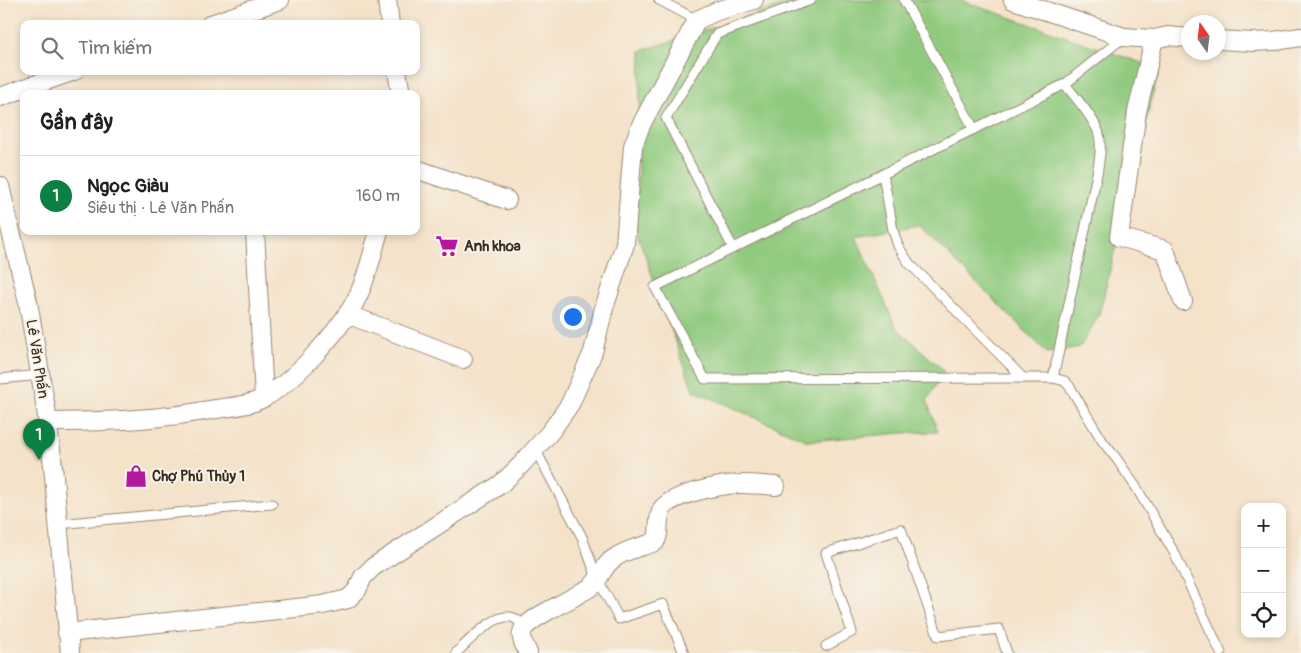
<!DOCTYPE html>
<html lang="vi">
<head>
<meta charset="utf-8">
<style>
	body { margin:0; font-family:Pangolin,sans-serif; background:#f6f6f6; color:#202124 }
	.controls { position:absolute; right:15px; bottom:15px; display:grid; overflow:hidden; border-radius:10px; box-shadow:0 2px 8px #0003 }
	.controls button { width:45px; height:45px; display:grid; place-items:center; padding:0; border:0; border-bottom:1px solid #e0e0e0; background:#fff; color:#202124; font:25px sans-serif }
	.compass { position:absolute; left:1181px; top:15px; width:45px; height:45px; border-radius:50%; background:#fff; box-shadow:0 2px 8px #0003; rotate:346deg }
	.you { position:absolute; left:572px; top:316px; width:18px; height:18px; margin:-12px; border:4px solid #fff; border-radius:50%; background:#1a73e8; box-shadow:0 0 0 8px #1a73e833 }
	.badge { display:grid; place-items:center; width:32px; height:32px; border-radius:50%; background:#0b8043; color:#fff; font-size:16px; font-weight:700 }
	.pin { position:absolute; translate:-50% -41px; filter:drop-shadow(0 1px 2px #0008) }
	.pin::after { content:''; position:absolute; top:26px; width:18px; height:15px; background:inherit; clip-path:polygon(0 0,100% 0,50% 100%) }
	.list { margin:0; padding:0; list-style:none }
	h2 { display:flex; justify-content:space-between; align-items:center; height:65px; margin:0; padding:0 20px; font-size:21px }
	h2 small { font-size:16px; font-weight:400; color:#757577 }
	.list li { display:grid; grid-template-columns:32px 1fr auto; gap:15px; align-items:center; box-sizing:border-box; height:80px; padding:0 20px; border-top:1px solid #e0e0e0 }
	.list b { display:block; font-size:19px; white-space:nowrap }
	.list p { margin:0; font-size:16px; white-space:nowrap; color:#757577 }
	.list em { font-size:16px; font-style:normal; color:#757577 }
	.icon { flex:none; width:28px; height:28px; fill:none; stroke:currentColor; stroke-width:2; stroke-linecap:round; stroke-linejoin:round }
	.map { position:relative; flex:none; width:1301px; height:653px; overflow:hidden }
	.search { position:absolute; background:#fff; box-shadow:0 2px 8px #0003; left:20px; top:20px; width:400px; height:55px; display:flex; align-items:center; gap:12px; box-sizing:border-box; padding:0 18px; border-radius:10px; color:#757577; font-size:19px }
	.panel { position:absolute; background:#fff; box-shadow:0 2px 8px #0003; left:20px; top:90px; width:400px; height:145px; border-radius:10px }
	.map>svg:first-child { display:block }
</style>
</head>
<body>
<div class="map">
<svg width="1301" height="653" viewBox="0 0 1301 653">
	<rect width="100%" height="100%" fill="#f7f3e8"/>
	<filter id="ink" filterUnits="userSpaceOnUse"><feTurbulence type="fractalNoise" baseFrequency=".02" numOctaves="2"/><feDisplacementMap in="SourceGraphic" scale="10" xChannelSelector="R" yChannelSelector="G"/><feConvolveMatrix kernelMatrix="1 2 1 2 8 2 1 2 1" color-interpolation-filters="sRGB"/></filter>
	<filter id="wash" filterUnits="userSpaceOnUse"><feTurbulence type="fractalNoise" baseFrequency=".0096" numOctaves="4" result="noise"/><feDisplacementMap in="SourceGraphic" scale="20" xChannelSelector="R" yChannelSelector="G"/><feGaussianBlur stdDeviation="1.12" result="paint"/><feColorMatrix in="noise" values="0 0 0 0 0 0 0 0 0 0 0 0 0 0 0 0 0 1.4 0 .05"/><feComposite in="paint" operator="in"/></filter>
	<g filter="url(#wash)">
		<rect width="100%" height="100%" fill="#f4e2c9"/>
		<polygon fill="#8fca7e" stroke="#657a4e" points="798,0 960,0 1159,69 1099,315 1080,347 1047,353 919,225 856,237 896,327 944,371 927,401 938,432 903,433 808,441 693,390 636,230 641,51"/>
	</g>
	<g filter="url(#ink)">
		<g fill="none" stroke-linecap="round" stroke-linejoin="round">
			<defs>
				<g id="lane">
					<polyline points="659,0 697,20"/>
					<polyline points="904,0 974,129"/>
					<polyline points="883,174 893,230 898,246 909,263 1023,378 1053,378 1065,381 1070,387 1103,442 1116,458 1136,487 1175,554 1221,653"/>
					<polyline points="733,248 666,118 717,34 811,0"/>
					<polyline points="1023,378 705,379 655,287 1065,84 1124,37"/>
					<path d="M1053 378 1097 174C1099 161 1102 148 1099 134 1095 119 1075 97 1065 84"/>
					<polyline points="0,379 40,375"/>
					<polyline points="535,449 582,537 597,578 619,619 663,604 684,653"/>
					<polyline points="58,524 272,504"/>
					<polyline points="826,646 852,632 826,553 901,529 938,636 999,629 1007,653"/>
					<path d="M456 653C468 642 498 608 516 619 519 621 522 625 525 627"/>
				</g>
				<g id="street">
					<polyline points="387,0 390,24"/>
					<polyline points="1013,0 1124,37 1154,39 1168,36 1188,38"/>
					<polyline points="211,24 280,0"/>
					<polyline points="1154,39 1137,112 1119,237 1165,250 1183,301"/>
					<polyline points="1218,40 1253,42 1274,41 1301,37"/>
					<polyline points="397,71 401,94"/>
					<polyline points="0,97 74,71"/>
					<polyline points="416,169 507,200"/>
					<polyline points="0,186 28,302 46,409 53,466 70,653"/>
					<polyline points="255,231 264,398"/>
					<polyline points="347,314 463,359"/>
					<path d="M47 422C88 422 129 421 169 416 183 415 197 412 210 410 226 407 245 407 259 400 291 386 340 330 356 300 367 279 372 254 379 231"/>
					<polyline points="67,633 323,605 348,599 357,590 363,577 373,567 501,484 521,465 551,431 570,404 593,352 604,308 625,244 633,146 641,125 697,20 717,11 754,0"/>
					<path d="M528 653C525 646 518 636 524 628 536 614 566 603 582 592 585 590 589 589 592 586 602 577 602 565 616 557 627 549 642 547 655 542 661 534 656 520 662 509 671 494 724 484 741 484 752 484 764 485 776 486"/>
				</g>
			</defs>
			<use href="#lane" stroke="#988674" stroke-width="11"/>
			<use href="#street" stroke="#988674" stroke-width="20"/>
			<use href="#lane" stroke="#fff" stroke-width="9"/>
			<use href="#street" stroke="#fff" stroke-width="18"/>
		</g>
	</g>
	<defs>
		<symbol id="supermarket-bare" viewBox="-9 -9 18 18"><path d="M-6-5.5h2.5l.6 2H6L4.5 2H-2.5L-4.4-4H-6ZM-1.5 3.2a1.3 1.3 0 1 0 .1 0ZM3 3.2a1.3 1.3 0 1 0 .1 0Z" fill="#b5179e" stroke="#f7f3e8" stroke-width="2.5" paint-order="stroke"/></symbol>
		<symbol id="shop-bare" viewBox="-9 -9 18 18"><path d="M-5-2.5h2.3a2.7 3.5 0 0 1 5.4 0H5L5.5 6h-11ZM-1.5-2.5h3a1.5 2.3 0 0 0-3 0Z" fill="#b5179e" stroke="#f7f3e8" stroke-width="2.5" paint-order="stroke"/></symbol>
	</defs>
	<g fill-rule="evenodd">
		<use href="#supermarket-bare" x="431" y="230" width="32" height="32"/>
		<use href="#shop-bare" x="120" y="460" width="32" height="32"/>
	</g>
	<g text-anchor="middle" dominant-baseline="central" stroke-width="4" stroke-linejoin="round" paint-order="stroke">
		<g font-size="15" font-weight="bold" fill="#3b2a1e" stroke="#f7f3e8" text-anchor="start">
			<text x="464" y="246">Anh khoa</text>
			<text x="152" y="476">Chợ Phú Thủy 1</text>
		</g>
		<g font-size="15" fill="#3b2a1e" stroke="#f7f3e8">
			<text transform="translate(37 359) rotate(81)">Lê Văn Phấn</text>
		</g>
	</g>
</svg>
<div class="controls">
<button>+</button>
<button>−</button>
<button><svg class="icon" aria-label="locate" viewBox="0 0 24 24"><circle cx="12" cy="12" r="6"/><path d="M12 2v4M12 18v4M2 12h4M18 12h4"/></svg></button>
</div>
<svg class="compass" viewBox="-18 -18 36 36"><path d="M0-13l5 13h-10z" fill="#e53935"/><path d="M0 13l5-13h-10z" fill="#757577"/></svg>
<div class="you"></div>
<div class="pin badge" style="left:39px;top:460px">1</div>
<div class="search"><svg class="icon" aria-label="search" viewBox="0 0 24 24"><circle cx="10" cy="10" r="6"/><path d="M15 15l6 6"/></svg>Tìm kiếm</div>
<section class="panel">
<h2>Gần đây<small></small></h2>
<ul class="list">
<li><span class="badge">1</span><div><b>Ngọc Giàu</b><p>Siêu thị · Lê Văn Phấn</p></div><em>160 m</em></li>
</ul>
</section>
</div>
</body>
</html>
